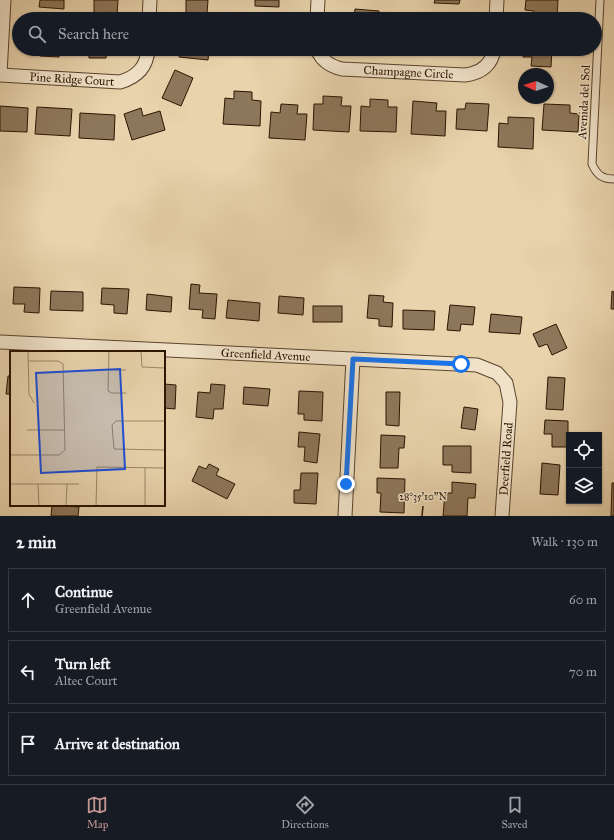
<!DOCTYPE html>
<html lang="en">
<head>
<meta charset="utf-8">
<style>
	body { margin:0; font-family:"IM FELL Great Primer",serif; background:#20242c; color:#f1f3f6 }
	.controls { position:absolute; right:12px; bottom:12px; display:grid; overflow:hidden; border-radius:0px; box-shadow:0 1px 3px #0004 }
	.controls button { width:36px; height:36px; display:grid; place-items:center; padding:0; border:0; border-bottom:1px solid #363941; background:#171b24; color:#f1f3f6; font:20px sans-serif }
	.compass { position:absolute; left:518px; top:68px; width:36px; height:36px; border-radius:50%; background:#171b24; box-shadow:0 1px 3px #0004; rotate:273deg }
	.stop { position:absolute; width:12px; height:12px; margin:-9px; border:3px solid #1a73e8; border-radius:50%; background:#fff }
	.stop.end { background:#1a73e8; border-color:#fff; box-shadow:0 1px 4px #0008 }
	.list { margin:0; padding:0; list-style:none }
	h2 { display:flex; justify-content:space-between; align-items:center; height:52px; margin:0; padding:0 16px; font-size:17px }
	h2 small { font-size:13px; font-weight:400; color:#9ea1a6 }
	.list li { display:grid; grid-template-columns:26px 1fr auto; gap:12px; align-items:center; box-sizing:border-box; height:64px; margin:0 8px 8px; padding:0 8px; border:1px solid #363941; border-radius:0px }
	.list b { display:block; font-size:15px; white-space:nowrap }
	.list p { margin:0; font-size:13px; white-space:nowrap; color:#9ea1a6 }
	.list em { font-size:13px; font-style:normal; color:#9ea1a6 }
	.icon { flex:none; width:22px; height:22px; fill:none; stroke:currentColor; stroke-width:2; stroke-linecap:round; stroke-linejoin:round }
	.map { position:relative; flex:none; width:614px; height:516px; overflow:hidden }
	.search { position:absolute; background:#171b24; box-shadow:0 1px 3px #0004; left:12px; right:12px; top:12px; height:44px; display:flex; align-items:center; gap:10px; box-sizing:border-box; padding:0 14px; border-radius:22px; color:#9ea1a6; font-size:15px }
	.sheet { height:268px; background:#171b24 }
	nav { display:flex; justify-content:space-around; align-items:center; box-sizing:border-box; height:56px; border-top:1px solid #363941; background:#171b24; font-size:11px; color:#9ea1a6 }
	nav a { display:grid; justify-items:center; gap:2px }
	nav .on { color:#c59692 }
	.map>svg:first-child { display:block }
</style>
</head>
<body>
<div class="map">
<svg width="614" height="516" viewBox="0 0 614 516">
	<rect width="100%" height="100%" fill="#e8d3ac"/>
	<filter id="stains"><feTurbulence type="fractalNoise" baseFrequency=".005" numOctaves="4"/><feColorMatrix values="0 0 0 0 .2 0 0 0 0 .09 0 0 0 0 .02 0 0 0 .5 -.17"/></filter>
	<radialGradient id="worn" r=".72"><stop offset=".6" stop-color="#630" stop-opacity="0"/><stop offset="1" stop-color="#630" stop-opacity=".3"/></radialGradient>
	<g fill="#8d775a" stroke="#2b1401">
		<polygon points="40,0 64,0 64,9 39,7"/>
		<polygon points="94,0 118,0 117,15 94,14"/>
		<polygon points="186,0 208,0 207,14 186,13"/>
		<polygon points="255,0 279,0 279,7 255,6"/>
		<polygon points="435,0 460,0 459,4 434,3"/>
		<polygon points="526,0 558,0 557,19 534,19 534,11 525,10"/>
		<polygon points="355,9 379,11 379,19 345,19 354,19"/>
		<polygon points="434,13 458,15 458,19 434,19"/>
		<polygon points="254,16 278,17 278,19 254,19"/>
		<polygon points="40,49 60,49 59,57 40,56"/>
		<polygon points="89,49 107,49 106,58 89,58"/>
		<polygon points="180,49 209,49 208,60 179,57"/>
		<polygon points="252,49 277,49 276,54 252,53"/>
		<polygon points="523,49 552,49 551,67 531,66 532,57 523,57"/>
		<polygon points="175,70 193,78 181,106 162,98"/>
		<polygon points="234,91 252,92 252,100 261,101 260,126 223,124 225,98 234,99"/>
		<polygon points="323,96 342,97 341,106 351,106 349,132 313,130 314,104 323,104"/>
		<polygon points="370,99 388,100 388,107 397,107 396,132 360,131 361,106 370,107"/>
		<polygon points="413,101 437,103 436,111 446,111 445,136 411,134"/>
		<polygon points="466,103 489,104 487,131 456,129 457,109 465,109"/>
		<polygon points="281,104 298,105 297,114 307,114 305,140 269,138 271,112 280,113"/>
		<polygon points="544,104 570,105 570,113 579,114 578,132 542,130"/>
		<polygon points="0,106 28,108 27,132 0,131"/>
		<polygon points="37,107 72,109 70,136 35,134"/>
		<polygon points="141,108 143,116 160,111 165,130 132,140 124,114"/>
		<polygon points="80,113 115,115 114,140 79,138"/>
		<polygon points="508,117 534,118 533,149 498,147 499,123 508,124"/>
		<polygon points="191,284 200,285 199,293 217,294 215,319 202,318 203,310 189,309"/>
		<polygon points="14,287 40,288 39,313 24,312 25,304 13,304"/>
		<polygon points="102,288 129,289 127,314 114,313 114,305 101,304"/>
		<polygon points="51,291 83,292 83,311 50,310"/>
		<polygon points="612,291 614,292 614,309 611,309"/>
		<polygon points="147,294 172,297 171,312 146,310"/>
		<polygon points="369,295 384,296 383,302 393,303 392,327 379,326 379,319 367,318"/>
		<polygon points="279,296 304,298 303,315 278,313"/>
		<polygon points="228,300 260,303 259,321 226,318"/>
		<polygon points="450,305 475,307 473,325 461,324 460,331 447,330"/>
		<rect x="313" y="306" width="29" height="16"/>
		<polygon points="403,310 435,311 434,330 403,329"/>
		<polygon points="491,314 522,317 520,334 489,332"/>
		<polygon points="556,324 567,348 552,355 547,344 539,347 533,334"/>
		<polygon points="8,376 11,376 11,394 6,394"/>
		<polygon points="548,377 565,378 563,410 546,409"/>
		<polygon points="164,384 176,385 175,409 164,408"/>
		<polygon points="211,384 225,385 223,409 214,409 213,419 196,417 198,392 210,393"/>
		<polygon points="244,387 270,389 268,406 243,404"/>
		<polygon points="299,391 323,392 322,421 304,420 304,414 298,414"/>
		<polygon points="386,392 400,392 399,426 386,425"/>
		<polygon points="464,407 478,409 475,430 461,428"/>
		<polygon points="545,420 568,421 568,447 552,447 552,434 544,434"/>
		<polygon points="299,432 320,434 317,463 304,461 305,447 298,447"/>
		<polygon points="381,435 405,436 404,448 399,448 398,468 380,468"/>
		<polygon points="443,446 471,446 471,473 452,472 452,465 443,465"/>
		<polygon points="542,463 560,465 558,495 540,494"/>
		<polygon points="209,464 219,469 216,475 235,484 227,499 192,481 199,466 206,469"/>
		<polygon points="301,473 318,473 316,504 294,503 294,490 300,490"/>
		<polygon points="377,478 405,479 404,513 380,512 381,493 377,493"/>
		<polygon points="452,482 476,484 475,498 468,498 467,516 443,516 445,493 452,493"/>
		<polygon points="612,483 614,483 614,516 611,516"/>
		<polygon points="52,505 79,507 78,516 51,516"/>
	</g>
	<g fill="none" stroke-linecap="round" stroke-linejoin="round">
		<defs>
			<path id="service" d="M600 0 592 164C597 175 602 179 614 179"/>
			<g id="minor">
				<polyline points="149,19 150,0"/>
				<polyline points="317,19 318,0"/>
				<polyline points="496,19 497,0"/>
				<path id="s1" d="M317 49C322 61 330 66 342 69L465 75C481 73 492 65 494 49"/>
				<polyline points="0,74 4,0"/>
				<path id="s2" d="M0 75 120 82C137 77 147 67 148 49"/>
				<path id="s3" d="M0 342 477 365 497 373 506 383 510 402 502 516"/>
				<polyline points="345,516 353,359"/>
			</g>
		</defs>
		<use href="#service" stroke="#5a442c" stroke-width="9"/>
		<use href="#minor" stroke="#5a442c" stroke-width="15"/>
		<use href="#service" stroke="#f0e2c9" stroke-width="7"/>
		<use href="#minor" stroke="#f0e2c9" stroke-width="13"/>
	</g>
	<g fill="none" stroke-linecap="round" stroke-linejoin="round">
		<polyline stroke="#1a73e8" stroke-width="5" points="346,484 353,359 461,364"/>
	</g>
	<path fill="none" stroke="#2b1401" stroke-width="1.5" d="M422 516 423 506"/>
	<g text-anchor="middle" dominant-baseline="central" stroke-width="3" stroke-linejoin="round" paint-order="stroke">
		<g font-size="12" fill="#2b1401" stroke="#f0e2c9">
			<text stroke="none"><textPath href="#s1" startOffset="100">Champagne Circle</textPath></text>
			<text stroke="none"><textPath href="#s2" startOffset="72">Pine Ridge Court</textPath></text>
			<text transform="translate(584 102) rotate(-87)">Avenida del Sol</text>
			<text stroke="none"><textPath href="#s3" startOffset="266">Greenfield Avenue</textPath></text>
			<text transform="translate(506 459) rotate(-86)">Deerfield Road</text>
		</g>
	</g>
	<g transform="translate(10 351)">
		<rect width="155" height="155" fill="#e8d3ac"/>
		<path fill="none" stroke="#9c8768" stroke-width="1" d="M18 0 19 43 24 52M99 0 98 40 102 42H116M131 0 132 16 155 17M98 19H116M155 70H106L102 74 104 98 155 99M17 79H55M0 104H49L55 99 53 13 48 10H19M135 116V155M0 133H69M28 133 29 155M56 155 57 133M86 155 87 116 155 117"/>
		<path fill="#1d4ed8" fill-opacity="0.15" stroke="#1d4ed8" stroke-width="2" d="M110 18 115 118 31 122 26 22Z"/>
		<rect width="155" height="155" fill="none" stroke="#2b1401" stroke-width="2"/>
	</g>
	<g font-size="10" text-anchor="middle" fill="#2b1401" stroke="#f0e2c9" stroke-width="3" stroke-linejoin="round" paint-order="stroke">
		<text x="423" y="500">28°35'10"N</text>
	</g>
	<rect width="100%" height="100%" filter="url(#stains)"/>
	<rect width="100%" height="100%" fill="url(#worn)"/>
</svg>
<div class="controls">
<button><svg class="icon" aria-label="locate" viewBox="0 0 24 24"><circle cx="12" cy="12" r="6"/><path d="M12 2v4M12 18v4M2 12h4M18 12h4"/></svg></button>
<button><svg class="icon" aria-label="layers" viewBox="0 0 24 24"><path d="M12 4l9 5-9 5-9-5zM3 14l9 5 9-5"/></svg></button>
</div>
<svg class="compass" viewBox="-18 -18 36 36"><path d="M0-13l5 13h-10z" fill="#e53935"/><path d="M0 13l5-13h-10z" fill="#9ea1a6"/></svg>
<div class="stop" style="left:461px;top:364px"></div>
<div class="stop end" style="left:346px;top:484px"></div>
<div class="search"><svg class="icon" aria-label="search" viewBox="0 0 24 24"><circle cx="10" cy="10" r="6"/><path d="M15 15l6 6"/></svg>Search here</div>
</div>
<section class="sheet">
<h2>2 min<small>Walk · 130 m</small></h2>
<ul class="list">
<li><svg class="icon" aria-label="ahead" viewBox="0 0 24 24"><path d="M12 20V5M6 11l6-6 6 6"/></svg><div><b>Continue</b><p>Greenfield Avenue</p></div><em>60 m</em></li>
<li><svg class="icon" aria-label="left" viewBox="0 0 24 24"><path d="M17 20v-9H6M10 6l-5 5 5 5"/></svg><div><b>Turn left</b><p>Altec Court</p></div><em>70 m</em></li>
<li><svg class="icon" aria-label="arrive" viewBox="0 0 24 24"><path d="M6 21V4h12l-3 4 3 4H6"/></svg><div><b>Arrive at destination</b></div></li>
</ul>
</section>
<nav>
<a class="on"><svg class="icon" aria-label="map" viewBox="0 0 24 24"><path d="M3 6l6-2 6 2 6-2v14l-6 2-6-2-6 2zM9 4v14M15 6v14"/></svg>Map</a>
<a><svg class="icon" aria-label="directions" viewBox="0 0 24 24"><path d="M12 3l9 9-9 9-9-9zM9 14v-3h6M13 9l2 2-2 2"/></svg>Directions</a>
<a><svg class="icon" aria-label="saved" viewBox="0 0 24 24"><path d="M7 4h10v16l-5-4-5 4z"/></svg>Saved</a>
</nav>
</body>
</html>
